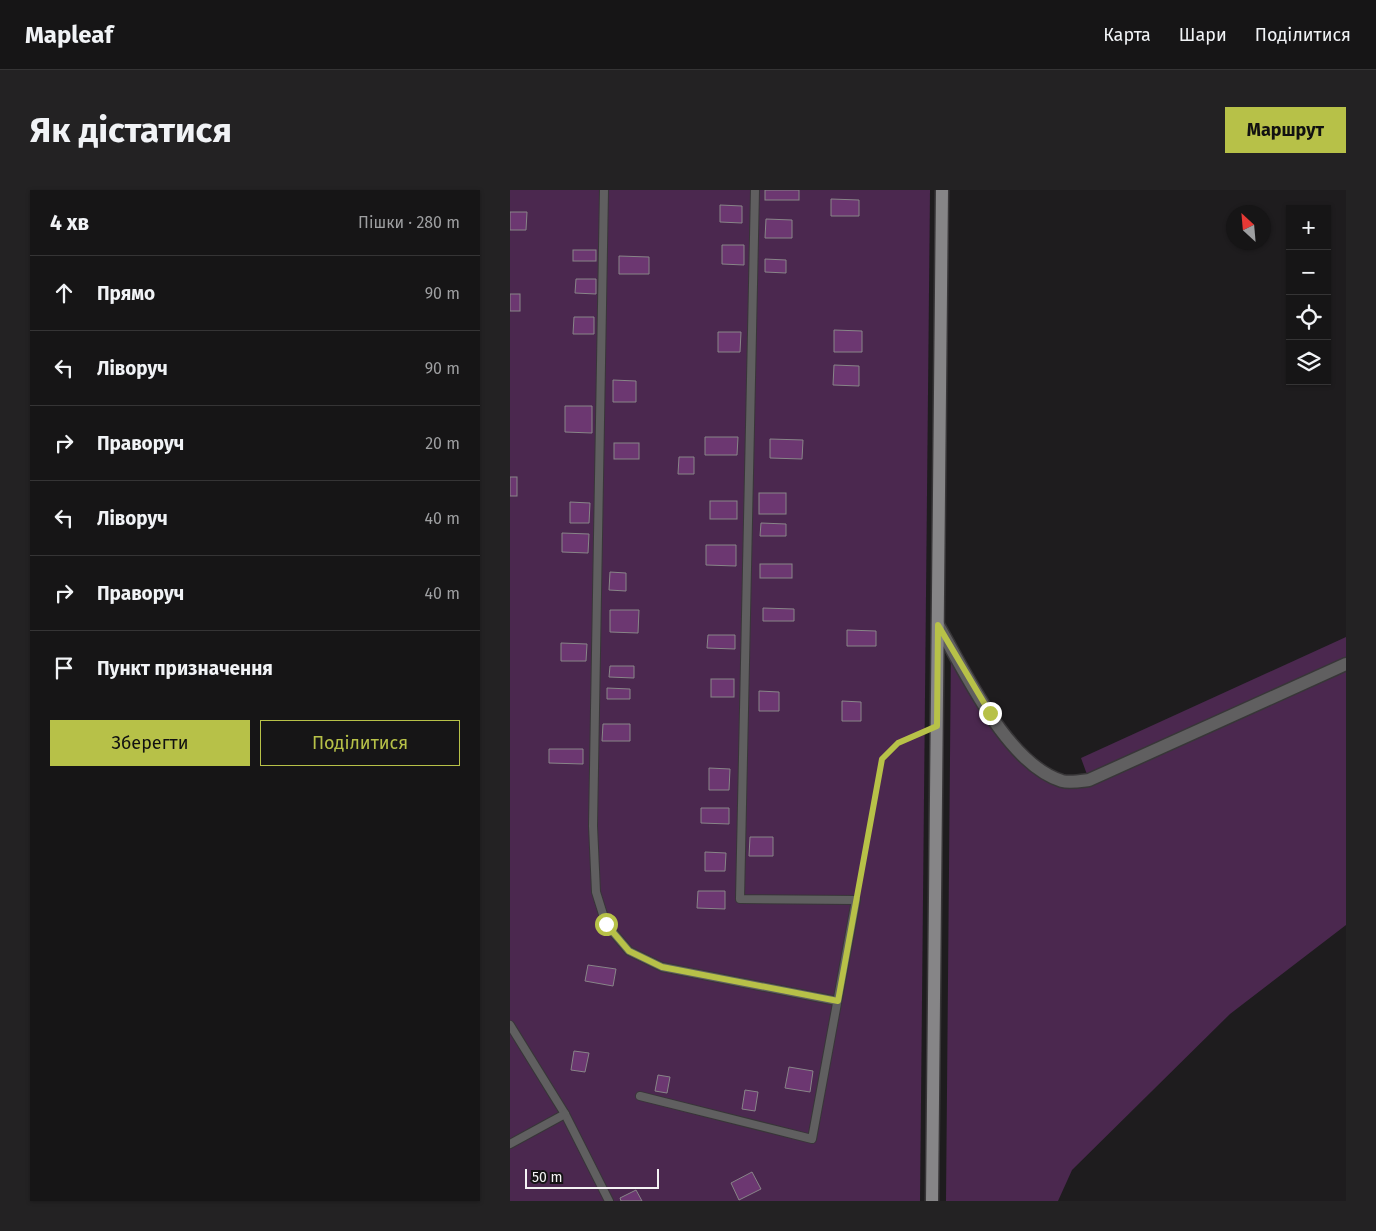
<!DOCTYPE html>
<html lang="uk">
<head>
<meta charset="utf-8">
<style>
	body { margin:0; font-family:"Fira Sans",sans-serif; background:#232223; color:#f1f3f6 }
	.controls { position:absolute; right:15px; top:15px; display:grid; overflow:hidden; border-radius:0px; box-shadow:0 1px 4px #0004 }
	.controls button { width:45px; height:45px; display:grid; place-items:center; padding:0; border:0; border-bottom:1px solid #353435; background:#161516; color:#f1f3f6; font:25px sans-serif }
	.compass { position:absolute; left:716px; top:15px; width:45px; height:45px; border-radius:50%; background:#161516; box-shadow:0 1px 4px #0004; rotate:334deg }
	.scale { position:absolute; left:15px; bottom:12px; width:134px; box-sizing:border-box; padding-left:5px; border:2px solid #f3f2f3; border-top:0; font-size:14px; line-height:18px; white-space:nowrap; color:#f3f2f3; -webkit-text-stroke:4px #151315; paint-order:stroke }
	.stop { position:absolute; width:15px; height:15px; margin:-11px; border:4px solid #b7c148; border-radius:50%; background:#fff }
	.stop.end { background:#b7c148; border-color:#fff; box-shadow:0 1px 5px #0008 }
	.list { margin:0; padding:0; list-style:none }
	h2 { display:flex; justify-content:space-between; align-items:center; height:65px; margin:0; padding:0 20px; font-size:21px }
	h2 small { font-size:16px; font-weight:400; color:#9e9fa1 }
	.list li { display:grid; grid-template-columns:32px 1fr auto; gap:15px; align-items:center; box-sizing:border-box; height:75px; padding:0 20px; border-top:1px solid #353435 }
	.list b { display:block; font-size:19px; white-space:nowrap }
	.list em { font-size:16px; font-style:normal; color:#9e9fa1 }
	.actions { display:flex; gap:10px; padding:15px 20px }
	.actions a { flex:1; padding:11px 0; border:1px solid #b7c148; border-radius:0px; text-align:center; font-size:18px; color:#b7c148 }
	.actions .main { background:#b7c148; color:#111 }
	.icon { flex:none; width:28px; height:28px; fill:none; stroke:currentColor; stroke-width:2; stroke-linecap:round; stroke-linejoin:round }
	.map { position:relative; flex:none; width:836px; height:1011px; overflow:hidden; border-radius:0px }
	header { display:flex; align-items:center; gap:30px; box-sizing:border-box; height:70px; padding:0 25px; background:#161516; border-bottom:1px solid #353435 }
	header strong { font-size:24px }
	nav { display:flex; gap:28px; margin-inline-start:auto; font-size:18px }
	.intro { display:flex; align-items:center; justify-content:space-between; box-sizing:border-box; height:120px; padding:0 30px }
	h1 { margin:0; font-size:35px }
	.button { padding:12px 22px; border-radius:0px; background:#b7c148; color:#111; font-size:18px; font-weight:700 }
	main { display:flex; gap:30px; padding:0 30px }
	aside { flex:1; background:#161516; border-radius:0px; box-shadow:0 1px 4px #0004 }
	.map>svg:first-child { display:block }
</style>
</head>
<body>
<header>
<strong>Mapleaf</strong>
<nav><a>Карта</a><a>Шари</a><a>Поділитися</a></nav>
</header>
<div class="intro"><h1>Як дістатися</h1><a class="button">Маршрут</a></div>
<main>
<aside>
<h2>4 хв<small>Пішки · 280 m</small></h2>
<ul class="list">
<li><svg class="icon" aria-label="ahead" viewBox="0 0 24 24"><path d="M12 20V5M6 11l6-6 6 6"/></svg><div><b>Прямо</b></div><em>90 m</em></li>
<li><svg class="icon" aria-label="left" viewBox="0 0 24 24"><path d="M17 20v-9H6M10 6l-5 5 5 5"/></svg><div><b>Ліворуч</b></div><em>90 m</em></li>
<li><svg class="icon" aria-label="right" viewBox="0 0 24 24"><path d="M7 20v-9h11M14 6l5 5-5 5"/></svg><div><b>Праворуч</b></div><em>20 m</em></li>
<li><svg class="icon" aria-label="left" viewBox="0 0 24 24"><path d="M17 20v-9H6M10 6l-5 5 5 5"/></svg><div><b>Ліворуч</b></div><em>40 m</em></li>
<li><svg class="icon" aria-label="right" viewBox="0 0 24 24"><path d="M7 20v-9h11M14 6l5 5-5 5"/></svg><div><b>Праворуч</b></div><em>40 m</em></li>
<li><svg class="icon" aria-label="arrive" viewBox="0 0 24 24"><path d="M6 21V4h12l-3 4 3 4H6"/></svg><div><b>Пункт призначення</b></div></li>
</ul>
<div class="actions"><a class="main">Зберегти</a><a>Поділитися</a></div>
</aside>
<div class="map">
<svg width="836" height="1011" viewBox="0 0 836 1011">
	<rect width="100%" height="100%" fill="#1e1c1e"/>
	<g fill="#4b284f">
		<polygon points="0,0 420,0 410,1011 0,1011"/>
		<polygon points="836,447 836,735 720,824 562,980 548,1011 436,1011 441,457 480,523 529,581 579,590 571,568"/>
	</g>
	<g fill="#6c3771" stroke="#888588">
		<rect x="255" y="0" width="34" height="10"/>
		<polygon points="321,9 349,10 349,26 321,26"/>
		<polygon points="210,15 232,16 232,33 210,32"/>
		<polygon points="0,22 17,22 16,40 0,40"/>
		<polygon points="256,29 282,30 282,48 255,48"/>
		<polygon points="212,55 234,55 234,75 212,74"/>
		<rect x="63" y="60" width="23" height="11"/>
		<polygon points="109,66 139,67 139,84 109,84"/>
		<polygon points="255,69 276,70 276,83 255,82"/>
		<polygon points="66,89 86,89 86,104 65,103"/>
		<rect x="0" y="104" width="10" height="17"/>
		<polygon points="64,127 84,127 84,144 63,144"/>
		<polygon points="324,140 352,141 352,162 324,162"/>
		<polygon points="208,142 231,142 230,162 208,162"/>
		<polygon points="324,175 349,176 349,196 323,195"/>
		<polygon points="103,190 126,191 126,212 103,212"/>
		<polygon points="55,216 82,216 82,243 55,242"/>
		<polygon points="195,247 228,247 227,265 195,265"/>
		<polygon points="260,249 293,250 292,269 260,268"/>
		<rect x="104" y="253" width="25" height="16"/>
		<polygon points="169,267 184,267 184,284 168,284"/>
		<rect x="0" y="287" width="7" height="19"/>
		<rect x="249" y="303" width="27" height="21"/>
		<rect x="200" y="311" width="27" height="18"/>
		<polygon points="60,312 80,313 79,333 60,333"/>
		<polygon points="251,333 276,334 276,346 250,346"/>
		<polygon points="52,343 79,344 78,363 52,362"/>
		<polygon points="196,355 226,355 226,376 196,375"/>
		<rect x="250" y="374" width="32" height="14"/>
		<polygon points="100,382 116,383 116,401 99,400"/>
		<polygon points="253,418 284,419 284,431 253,431"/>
		<polygon points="100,420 129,420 128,443 100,442"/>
		<polygon points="337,440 366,441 366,456 337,456"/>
		<polygon points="198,445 225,445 225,459 197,458"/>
		<polygon points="51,453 77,454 76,471 51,471"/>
		<polygon points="100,476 124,476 124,488 99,487"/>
		<rect x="201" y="489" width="23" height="18"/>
		<polygon points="97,498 120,499 120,509 97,509"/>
		<polygon points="249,501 269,502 269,521 249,521"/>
		<polygon points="332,511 351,512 351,531 332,531"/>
		<polygon points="93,534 120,534 120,551 92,551"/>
		<polygon points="39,559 73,559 73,574 39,573"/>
		<polygon points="199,578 220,579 219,600 199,600"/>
		<polygon points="191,618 219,618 219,634 191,633"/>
		<polygon points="240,647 263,647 263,666 239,666"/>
		<polygon points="195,662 216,663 215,681 195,681"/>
		<polygon points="188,701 215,701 215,719 187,718"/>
		<polygon points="78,775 106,779 103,796 75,791"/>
		<polygon points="64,861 79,863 75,882 61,880"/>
		<polygon points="279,877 303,881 300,902 275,898"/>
		<polygon points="148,885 160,887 157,903 145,901"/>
		<polygon points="235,900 248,902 245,921 232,919"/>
		<polygon points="242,982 251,999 229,1010 221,993"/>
		<polygon points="126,1000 132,1011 111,1011 110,1008"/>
	</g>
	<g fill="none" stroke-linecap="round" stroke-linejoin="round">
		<defs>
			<g id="lane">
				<polyline points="94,0 83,636 86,702 96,734 119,761 152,777 327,811"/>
				<polyline points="0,835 55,924 99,1011"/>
				<polyline points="130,906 302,949 346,710 230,709 245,0"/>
				<polyline points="0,954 55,924"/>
			</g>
			<path id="street" d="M428 435C456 483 497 574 552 591 560 593 571 591 579 590L836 474"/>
			<polyline id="secondary" points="422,1011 432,0"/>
		</defs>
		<use href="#lane" stroke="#383638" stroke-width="10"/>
		<use href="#street" stroke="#383638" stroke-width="15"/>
		<use href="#secondary" stroke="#383638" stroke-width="15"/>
		<polyline stroke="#939293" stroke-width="3" stroke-dasharray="2.5 4" stroke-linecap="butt" points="348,698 372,569 388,553 413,542"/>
		<use href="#lane" stroke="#605f60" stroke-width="8"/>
		<use href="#street" stroke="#605f60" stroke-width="12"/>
		<use href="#secondary" stroke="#868587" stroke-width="12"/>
	</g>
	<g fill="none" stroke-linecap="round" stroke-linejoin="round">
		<polyline stroke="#b7c148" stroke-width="6" points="96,734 119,761 152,777 328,811 372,569 388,553 427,536 428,435 480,523"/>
	</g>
</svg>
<div class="controls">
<button>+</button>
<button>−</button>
<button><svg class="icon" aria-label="locate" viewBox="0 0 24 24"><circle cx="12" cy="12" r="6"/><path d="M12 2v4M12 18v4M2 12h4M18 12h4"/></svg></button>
<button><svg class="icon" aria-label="layers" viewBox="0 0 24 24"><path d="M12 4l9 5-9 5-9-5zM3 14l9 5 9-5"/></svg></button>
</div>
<svg class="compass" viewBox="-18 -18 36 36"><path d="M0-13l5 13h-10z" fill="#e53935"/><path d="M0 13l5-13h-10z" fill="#9e9fa1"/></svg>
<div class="scale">50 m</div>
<div class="stop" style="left:96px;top:734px"></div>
<div class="stop end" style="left:480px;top:523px"></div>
</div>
</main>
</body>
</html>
